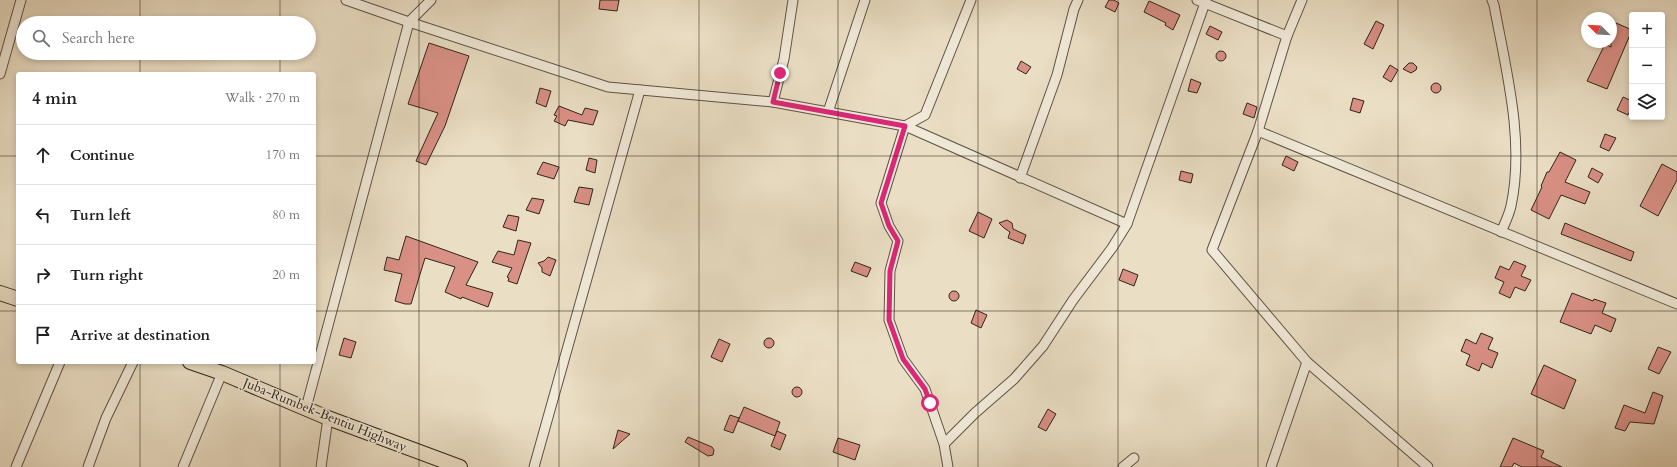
<!DOCTYPE html>
<html lang="en">
<head>
<meta charset="utf-8">
<style>
	body { margin:0; font-family:Cardo,serif; background:#f6f6f6; color:#222 }
	.controls { position:absolute; right:12px; top:12px; display:grid; overflow:hidden; border-radius:4px; box-shadow:0 2px 6px #0003 }
	.controls button { width:36px; height:36px; display:grid; place-items:center; padding:0; border:0; border-bottom:1px solid #e0e0e0; background:#fff; color:#222; font:20px sans-serif }
	.compass { position:absolute; left:1581px; top:12px; width:36px; height:36px; border-radius:50%; background:#fff; box-shadow:0 2px 6px #0003; rotate:294deg }
	.stop { position:absolute; width:12px; height:12px; margin:-9px; border:3px solid #db2777; border-radius:50%; background:#fff }
	.stop.end { background:#db2777; border-color:#fff; box-shadow:0 1px 4px #0008 }
	.list { margin:0; padding:0; list-style:none }
	h2 { display:flex; justify-content:space-between; align-items:center; height:52px; margin:0; padding:0 16px; font-size:17px }
	h2 small { font-size:13px; font-weight:400; color:#767676 }
	.list li { display:grid; grid-template-columns:26px 1fr auto; gap:12px; align-items:center; box-sizing:border-box; height:60px; padding:0 16px; border-top:1px solid #e0e0e0 }
	.list b { display:block; font-size:15px; white-space:nowrap }
	.list em { font-size:13px; font-style:normal; color:#767676 }
	.icon { flex:none; width:22px; height:22px; fill:none; stroke:currentColor; stroke-width:2; stroke-linecap:round; stroke-linejoin:round }
	.map { position:relative; flex:none; width:1677px; height:467px; overflow:hidden }
	.search { position:absolute; background:#fff; box-shadow:0 2px 6px #0003; left:16px; top:16px; width:300px; height:44px; display:flex; align-items:center; gap:10px; box-sizing:border-box; padding:0 14px; border-radius:22px; color:#767676; font-size:15px }
	.panel { position:absolute; background:#fff; box-shadow:0 2px 6px #0003; left:16px; top:72px; width:300px; height:292px; border-radius:4px }
	.map>svg:first-child { display:block }
</style>
</head>
<body>
<div class="map">
<svg width="1677" height="467" viewBox="0 0 1677 467">
	<rect width="100%" height="100%" fill="#eadec4"/>
	<filter id="stains"><feTurbulence type="fractalNoise" baseFrequency=".005" numOctaves="4"/><feColorMatrix values="0 0 0 0 .2 0 0 0 0 .09 0 0 0 0 .02 0 0 0 .5 -.17"/></filter>
	<radialGradient id="worn" r=".72"><stop offset=".6" stop-color="#630" stop-opacity="0"/><stop offset="1" stop-color="#630" stop-opacity=".3"/></radialGradient>
	<g fill="#d99085" stroke="#2f251c">
		<polygon points="600,0 619,0 617,11 599,9"/>
		<polygon points="1109,0 1114,0 1119,3 1115,12 1105,7"/>
		<polygon points="1149,1 1180,15 1173,30 1165,25 1166,23 1144,12"/>
		<polygon points="1376,21 1384,25 1373,49 1364,44"/>
		<polygon points="1616,23 1632,30 1607,89 1587,81 1605,44 1611,47 1611,33"/>
		<polygon points="1210,26 1222,32 1218,40 1206,34"/>
		<polygon points="429,43 469,56 445,126 426,165 416,161 438,113 408,104"/>
		<circle cx="1221" cy="56" r="5"/>
		<polygon points="1021,61 1031,67 1026,74 1017,69"/>
		<polygon points="1409,63 1413,63 1417,67 1416,70 1411,73 1403,69"/>
		<polygon points="1390,65 1398,70 1391,82 1383,77"/>
		<polygon points="1191,79 1201,83 1197,93 1188,91"/>
		<circle cx="1436" cy="88" r="5"/>
		<polygon points="540,88 551,91 546,107 536,103"/>
		<polygon points="1623,97 1632,101 1632,106 1628,115 1617,110"/>
		<polygon points="1353,98 1364,101 1360,113 1350,110"/>
		<polygon points="1247,103 1257,107 1254,118 1243,114"/>
		<polygon points="559,106 582,115 585,108 598,111 593,125 568,120 565,126 554,121 557,116 554,115"/>
		<polygon points="1605,134 1616,138 1609,151 1600,147"/>
		<polygon points="1560,152 1576,160 1565,182 1590,192 1585,204 1561,195 1549,219 1531,210 1542,187 1541,186 1547,172 1549,172"/>
		<polygon points="1286,156 1298,162 1294,171 1282,165"/>
		<polygon points="589,158 597,160 595,173 586,170"/>
		<polygon points="543,162 559,167 554,179 537,174"/>
		<polygon points="1662,164 1677,172 1677,180 1658,216 1640,206"/>
		<polygon points="1592,168 1603,174 1598,183 1588,177"/>
		<polygon points="1181,171 1193,174 1191,183 1179,180"/>
		<polygon points="579,187 593,189 589,205 574,202"/>
		<polygon points="532,198 544,200 539,214 526,210"/>
		<polygon points="978,212 992,219 984,238 969,231"/>
		<polygon points="508,215 519,217 516,231 503,227"/>
		<polygon points="1007,220 1012,223 1013,229 1026,235 1023,244 1008,238 1010,232 1004,228 999,223"/>
		<polygon points="1565,223 1634,252 1631,261 1561,234"/>
		<polygon points="406,236 478,262 466,285 493,293 488,307 462,297 461,299 445,292 455,267 425,258 411,304 405,304 395,301 402,274 384,270 387,257 399,260"/>
		<polygon points="518,240 531,243 517,284 508,281 509,278 507,277 512,268 492,262 498,251 514,255"/>
		<polygon points="548,257 556,260 550,276 542,272 542,268 538,263 544,261"/>
		<polygon points="1514,261 1526,266 1521,276 1531,280 1525,291 1515,287 1510,298 1499,293 1504,282 1495,278 1500,266 1509,270"/>
		<polygon points="855,262 871,268 867,277 851,271"/>
		<polygon points="1123,269 1138,275 1134,286 1119,280"/>
		<circle cx="954" cy="296" r="5"/>
		<polygon points="1572,293 1593,301 1594,299 1606,303 1602,313 1616,319 1611,332 1595,325 1591,334 1560,322"/>
		<polygon points="976,310 987,315 981,328 971,323"/>
		<polygon points="1481,333 1493,338 1488,349 1498,353 1492,368 1482,363 1479,371 1466,365 1470,355 1461,351 1466,339 1476,344"/>
		<polygon points="344,338 356,342 351,358 339,355"/>
		<circle cx="769" cy="343" r="5"/>
		<polygon points="719,339 730,344 722,362 711,357"/>
		<polygon points="1658,347 1671,352 1659,374 1648,369"/>
		<polygon points="1544,365 1576,380 1564,409 1531,394"/>
		<circle cx="797" cy="392" r="5"/>
		<polygon points="1653,392 1663,396 1654,424 1630,422 1625,431 1615,428 1624,405 1645,413"/>
		<polygon points="744,407 780,422 775,436 738,421"/>
		<polygon points="1048,409 1056,414 1046,431 1038,427"/>
		<polygon points="730,415 739,418 733,433 724,430"/>
		<polygon points="618,430 630,434 613,449"/>
		<polygon points="777,431 786,435 780,450 771,446"/>
		<polygon points="688,437 712,447 714,450 713,455 708,456 685,442"/>
		<polygon points="838,438 860,445 855,460 833,452"/>
		<polygon points="1513,438 1544,451 1541,457 1562,467 1522,467 1514,463 1512,467 1500,467"/>
	</g>
	<g fill="none" stroke-linecap="round" stroke-linejoin="round">
		<defs>
			<g id="street">
				<polyline points="346,0 409,22 608,87 773,102 905,126 1127,224"/>
				<polyline points="1197,0 1287,36"/>
				<polyline points="1302,0 1287,36 1258,131 1212,250 1307,362 1428,467"/>
				<path d="M1492 0 1494 5C1506 70 1525 141 1511 206 1509 215 1505 223 1501 232"/>
				<polyline points="0,74 21,0"/>
				<polyline points="773,102 784,59 793,0"/>
				<polyline points="828,112 865,0"/>
				<polyline points="1258,131 1677,304"/>
				<polyline points="1020,178 1057,75 1074,9 1078,0"/>
				<polyline points="306,408 409,22 431,0"/>
				<polyline points="944,444 975,413 1014,379 1043,346 1073,300 1112,248 1127,224 1206,0"/>
				<polyline points="16,467 60,362"/>
				<polyline points="88,467 106,418 133,362"/>
				<polyline points="183,467 222,373"/>
				<polyline points="321,467 328,418"/>
				<polyline points="534,467 640,90"/>
				<polyline points="948,467 944,444 925,389 903,359 889,320 890,271 898,241 889,226 881,203 905,126 925,115 971,0"/>
				<polyline points="1123,467 1134,458"/>
				<polyline points="1271,467 1307,362"/>
			</g>
			<g id="primary">
				<polyline points="0,293 18,299"/>
				<polyline points="190,362 222,373 328,418 460,467"/>
			</g>
		</defs>
		<use href="#street" stroke="#5e5346" stroke-width="11"/>
		<use href="#primary" stroke="#2f251c" stroke-width="16"/>
		<use href="#street" stroke="#f1ead9" stroke-width="9"/>
		<use href="#primary" stroke="#eadec4" stroke-width="14"/>
	</g>
	<g fill="none" stroke-linecap="round" stroke-linejoin="round">
		<polyline stroke="#db2777" stroke-width="5" points="780,73 773,102 905,126 881,203 889,226 898,241 890,271 889,320 903,359 925,389 930,403"/>
	</g>
	<path fill="none" stroke="#2f251c" stroke-width="1" stroke-opacity="0.55" d="M140 0V23M280 0V23M419 0V467M559 0V467M699 0V467M838 0V467M978 0V467M1118 0V467M1258 0V467M1398 0V467M1537 0V467M140 53V74M280 53V74M0 156H18M314 156H1677M0 311H18M314 311H1677M140 362V467M280 362V467"/>
	<g text-anchor="middle" dominant-baseline="central" stroke-width="3" stroke-linejoin="round" paint-order="stroke">
		<g font-size="13" fill="#2f251c" stroke="#f1ead9">
			<text transform="translate(325 415) rotate(22)">Juba-Rumbek-Bentiu Highway</text>
		</g>
	</g>
	<rect width="100%" height="100%" filter="url(#stains)"/>
	<rect width="100%" height="100%" fill="url(#worn)"/>
</svg>
<div class="controls">
<button>+</button>
<button>−</button>
<button><svg class="icon" aria-label="layers" viewBox="0 0 24 24"><path d="M12 4l9 5-9 5-9-5zM3 14l9 5 9-5"/></svg></button>
</div>
<svg class="compass" viewBox="-18 -18 36 36"><path d="M0-13l5 13h-10z" fill="#e53935"/><path d="M0 13l5-13h-10z" fill="#767676"/></svg>
<div class="stop" style="left:930px;top:403px"></div>
<div class="stop end" style="left:780px;top:73px"></div>
<div class="search"><svg class="icon" aria-label="search" viewBox="0 0 24 24"><circle cx="10" cy="10" r="6"/><path d="M15 15l6 6"/></svg>Search here</div>
<section class="panel">
<h2>4 min<small>Walk · 270 m</small></h2>
<ul class="list">
<li><svg class="icon" aria-label="ahead" viewBox="0 0 24 24"><path d="M12 20V5M6 11l6-6 6 6"/></svg><div><b>Continue</b></div><em>170 m</em></li>
<li><svg class="icon" aria-label="left" viewBox="0 0 24 24"><path d="M17 20v-9H6M10 6l-5 5 5 5"/></svg><div><b>Turn left</b></div><em>80 m</em></li>
<li><svg class="icon" aria-label="right" viewBox="0 0 24 24"><path d="M7 20v-9h11M14 6l5 5-5 5"/></svg><div><b>Turn right</b></div><em>20 m</em></li>
<li><svg class="icon" aria-label="arrive" viewBox="0 0 24 24"><path d="M6 21V4h12l-3 4 3 4H6"/></svg><div><b>Arrive at destination</b></div></li>
</ul>
</section>
</div>
</body>
</html>
